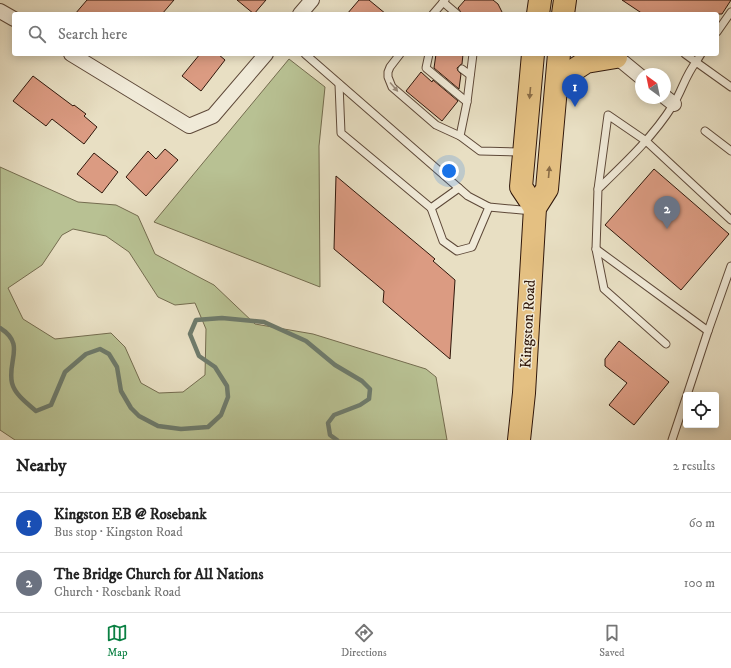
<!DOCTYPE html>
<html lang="en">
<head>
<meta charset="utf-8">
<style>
	body { margin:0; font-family:"IM FELL DW Pica",serif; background:#f2f2f2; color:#222 }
	.controls { position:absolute; right:12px; bottom:12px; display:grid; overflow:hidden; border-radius:4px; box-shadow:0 2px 10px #0003 }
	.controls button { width:36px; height:36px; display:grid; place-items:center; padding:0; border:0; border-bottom:1px solid #e0e0e0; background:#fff; color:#222; font:20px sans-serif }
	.compass { position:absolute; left:635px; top:68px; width:36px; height:36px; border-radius:50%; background:#fff; box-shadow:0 2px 10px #0003; rotate:327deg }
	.you { position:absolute; left:449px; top:171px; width:14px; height:14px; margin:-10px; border:3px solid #fff; border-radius:50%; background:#1a73e8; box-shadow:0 0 0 6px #1a73e833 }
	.badge { display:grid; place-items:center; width:26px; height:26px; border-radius:50%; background:#0b8043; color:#fff; font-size:13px; font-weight:700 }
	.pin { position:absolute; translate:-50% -33px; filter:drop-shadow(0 1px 2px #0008) }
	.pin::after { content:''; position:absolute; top:21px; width:14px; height:12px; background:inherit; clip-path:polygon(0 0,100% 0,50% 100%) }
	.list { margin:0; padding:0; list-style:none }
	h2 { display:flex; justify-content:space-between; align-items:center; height:52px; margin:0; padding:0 16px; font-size:17px }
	h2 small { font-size:13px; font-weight:400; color:#767676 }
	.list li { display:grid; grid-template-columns:26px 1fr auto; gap:12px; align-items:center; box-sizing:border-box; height:60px; padding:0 16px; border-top:1px solid #e0e0e0 }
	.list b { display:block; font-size:15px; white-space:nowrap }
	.list p { margin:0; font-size:13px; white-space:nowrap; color:#767676 }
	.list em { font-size:13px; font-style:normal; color:#767676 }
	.icon { flex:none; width:22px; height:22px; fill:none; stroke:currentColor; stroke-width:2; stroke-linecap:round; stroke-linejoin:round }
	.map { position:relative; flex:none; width:731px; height:440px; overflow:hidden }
	.search { position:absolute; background:#fff; box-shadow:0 2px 10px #0003; left:12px; right:12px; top:12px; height:44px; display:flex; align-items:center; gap:10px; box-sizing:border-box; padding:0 14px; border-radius:4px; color:#767676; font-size:15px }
	.sheet { height:172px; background:#fff }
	nav { display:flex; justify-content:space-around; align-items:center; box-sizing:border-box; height:56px; border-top:1px solid #e0e0e0; background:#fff; font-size:11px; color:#767676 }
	nav a { display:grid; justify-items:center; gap:2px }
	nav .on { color:#0b8043 }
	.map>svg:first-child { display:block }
</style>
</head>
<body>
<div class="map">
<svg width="731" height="440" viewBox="0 0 731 440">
	<rect width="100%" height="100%" fill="#e8dfc3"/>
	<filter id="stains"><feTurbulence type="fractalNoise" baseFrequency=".005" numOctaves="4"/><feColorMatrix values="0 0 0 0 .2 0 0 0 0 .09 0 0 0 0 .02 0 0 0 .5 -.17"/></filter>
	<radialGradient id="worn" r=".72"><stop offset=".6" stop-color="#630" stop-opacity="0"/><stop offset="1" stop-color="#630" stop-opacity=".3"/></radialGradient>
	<g fill="#b8c193" stroke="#746c4f" fill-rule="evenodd">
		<polygon points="289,59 325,87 319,146 320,287 154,222"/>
		<path d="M0 167 78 202 116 205 138 216 155 254 214 285 255 324 313 334 426 369 436 377 447 440H15L0 430ZM73 229 106 236 129 252 158 297 175 305 195 303 206 329 205 375 183 392 159 393 141 383 125 347 111 333 55 339 23 319 8 288 42 265 62 235Z"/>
	</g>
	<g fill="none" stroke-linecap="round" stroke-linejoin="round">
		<path stroke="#6e7b6c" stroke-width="4.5" d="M0 328C26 344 7 361 12 383 15 395 28 404 36 411L51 405 65 372 86 354 100 349 109 354 117 367 121 391 131 408 139 416 158 426 181 429 208 427 221 415 228 397 227 386 215 367 199 356 190 334 196 320 222 318 264 322 306 341 335 365 362 381 370 389 369 399 360 405 334 415 328 423 330 435 337 440"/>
	</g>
	<g fill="#db9b82" stroke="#30170b">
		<polygon points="87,0 174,0 162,14 75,14"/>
		<polygon points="237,0 266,0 254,14"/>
		<polygon points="359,0 369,0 386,14 347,14"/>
		<polygon points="465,0 493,0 498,4 503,14 462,14 458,8"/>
		<polygon points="622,0 731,0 722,14 643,14"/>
		<polygon points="200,54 218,54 225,60 201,91 182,76"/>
		<polygon points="436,54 463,54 462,64 460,65 457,68 458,71 461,74 459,89 434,68"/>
		<polygon points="421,72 432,82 433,80 458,101 442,121 406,91"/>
		<polygon points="33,76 73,106 74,105 86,114 84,116 97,127 84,144 52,119 46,126 13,101"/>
		<polygon points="165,149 178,160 146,196 126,177 148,151 156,159"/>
		<polygon points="94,153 118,172 102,193 77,174"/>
		<polygon points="654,169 729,234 681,290 605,225"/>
		<polygon points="336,176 435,259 433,261 455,280 450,359 383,302 384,291 334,249"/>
		<polygon points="619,341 669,382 634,425 609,405 627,383 605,366 605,359"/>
	</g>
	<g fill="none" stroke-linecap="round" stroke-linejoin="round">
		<defs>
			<g id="lane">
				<polyline points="443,2 457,14"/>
				<polyline points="433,14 445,0"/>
				<polyline points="717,32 731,12"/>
				<polyline points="305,54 468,196 489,207 533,211"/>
				<polyline points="400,54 390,67 388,72 388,77 392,87 436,125 460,136"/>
				<polyline points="429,54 426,68 467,102"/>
				<polyline points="473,54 467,102 460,136 480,151 522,152"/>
				<polyline points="685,54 696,62 701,54"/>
				<polyline points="462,69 470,75"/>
				<polyline points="339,84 341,133 431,208"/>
				<polyline points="705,131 731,151"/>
				<polyline points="459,188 431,208 443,241 457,251 472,247 489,207"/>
				<polyline points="598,189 608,115 646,141 731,220"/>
				<polyline points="596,249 708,331 731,266"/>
				<path d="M666 344 604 289 596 249 598 189C625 163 653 137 673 105 682 91 685 76 696 62L731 87"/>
				<polyline points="687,395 708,331"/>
				<polyline points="672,440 686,398"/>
			</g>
			<g id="street">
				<polyline points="0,11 14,19"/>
				<polyline points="300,14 312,0"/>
				<polyline points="71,54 189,126 213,116 266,54"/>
				<polyline points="613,54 641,77"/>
				<polyline points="665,97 674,104"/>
			</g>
			<g id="primary">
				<polyline points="538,14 540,0"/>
				<polyline points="563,14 565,0"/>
				<polyline points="533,54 521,187 535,208"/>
				<polyline points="557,81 586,62 616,57"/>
				<polyline points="519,440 524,393 535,208 547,189 559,54"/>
			</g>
		</defs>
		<use href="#lane" stroke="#5e4939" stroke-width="9"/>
		<use href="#street" stroke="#5e4939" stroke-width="16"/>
		<use href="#primary" stroke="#30170b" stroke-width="24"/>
		<use href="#lane" stroke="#f0ead8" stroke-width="7"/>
		<use href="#street" stroke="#f0ead8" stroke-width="14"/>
		<use href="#primary" stroke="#e4c082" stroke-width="22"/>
	</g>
	<defs><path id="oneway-solid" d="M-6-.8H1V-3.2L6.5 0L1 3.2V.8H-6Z"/></defs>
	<use fill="#9a8b7c" href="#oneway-solid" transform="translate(394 87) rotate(49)"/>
	<g fill="#8a6c46">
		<use href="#oneway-solid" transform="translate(530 93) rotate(95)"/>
		<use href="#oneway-solid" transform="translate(549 172) rotate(-85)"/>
	</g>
	<g text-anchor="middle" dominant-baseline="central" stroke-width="3" stroke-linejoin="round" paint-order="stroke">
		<g font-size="15" fill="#30170b" stroke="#f0ead8">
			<text transform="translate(528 324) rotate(-87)">Kingston Road</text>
		</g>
	</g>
	<rect width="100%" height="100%" filter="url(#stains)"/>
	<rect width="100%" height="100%" fill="url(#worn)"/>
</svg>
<div class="controls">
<button><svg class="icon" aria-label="locate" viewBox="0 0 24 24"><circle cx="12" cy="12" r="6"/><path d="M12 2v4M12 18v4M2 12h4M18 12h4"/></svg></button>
</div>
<svg class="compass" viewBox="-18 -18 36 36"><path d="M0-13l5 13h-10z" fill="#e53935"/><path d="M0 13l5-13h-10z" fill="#767676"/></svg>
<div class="you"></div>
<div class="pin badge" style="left:575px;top:107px;background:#1a4fb4">1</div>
<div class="pin badge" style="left:667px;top:229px;background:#6b7280">2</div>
<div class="search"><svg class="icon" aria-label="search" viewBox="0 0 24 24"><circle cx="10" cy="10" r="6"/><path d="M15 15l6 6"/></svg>Search here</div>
</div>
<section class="sheet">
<h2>Nearby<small>2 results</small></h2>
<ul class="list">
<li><span class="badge" style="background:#1a4fb4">1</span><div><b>Kingston EB @ Rosebank</b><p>Bus stop · Kingston Road</p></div><em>60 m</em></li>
<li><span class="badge" style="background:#6b7280">2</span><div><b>The Bridge Church for All Nations</b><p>Church · Rosebank Road</p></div><em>100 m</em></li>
</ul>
</section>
<nav>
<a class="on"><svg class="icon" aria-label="map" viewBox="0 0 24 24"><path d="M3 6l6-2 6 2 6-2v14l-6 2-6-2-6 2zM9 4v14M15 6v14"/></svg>Map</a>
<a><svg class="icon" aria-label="directions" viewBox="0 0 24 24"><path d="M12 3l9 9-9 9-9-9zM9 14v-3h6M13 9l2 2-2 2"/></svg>Directions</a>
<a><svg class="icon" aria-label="saved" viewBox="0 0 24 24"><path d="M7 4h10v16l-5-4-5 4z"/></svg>Saved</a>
</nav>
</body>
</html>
